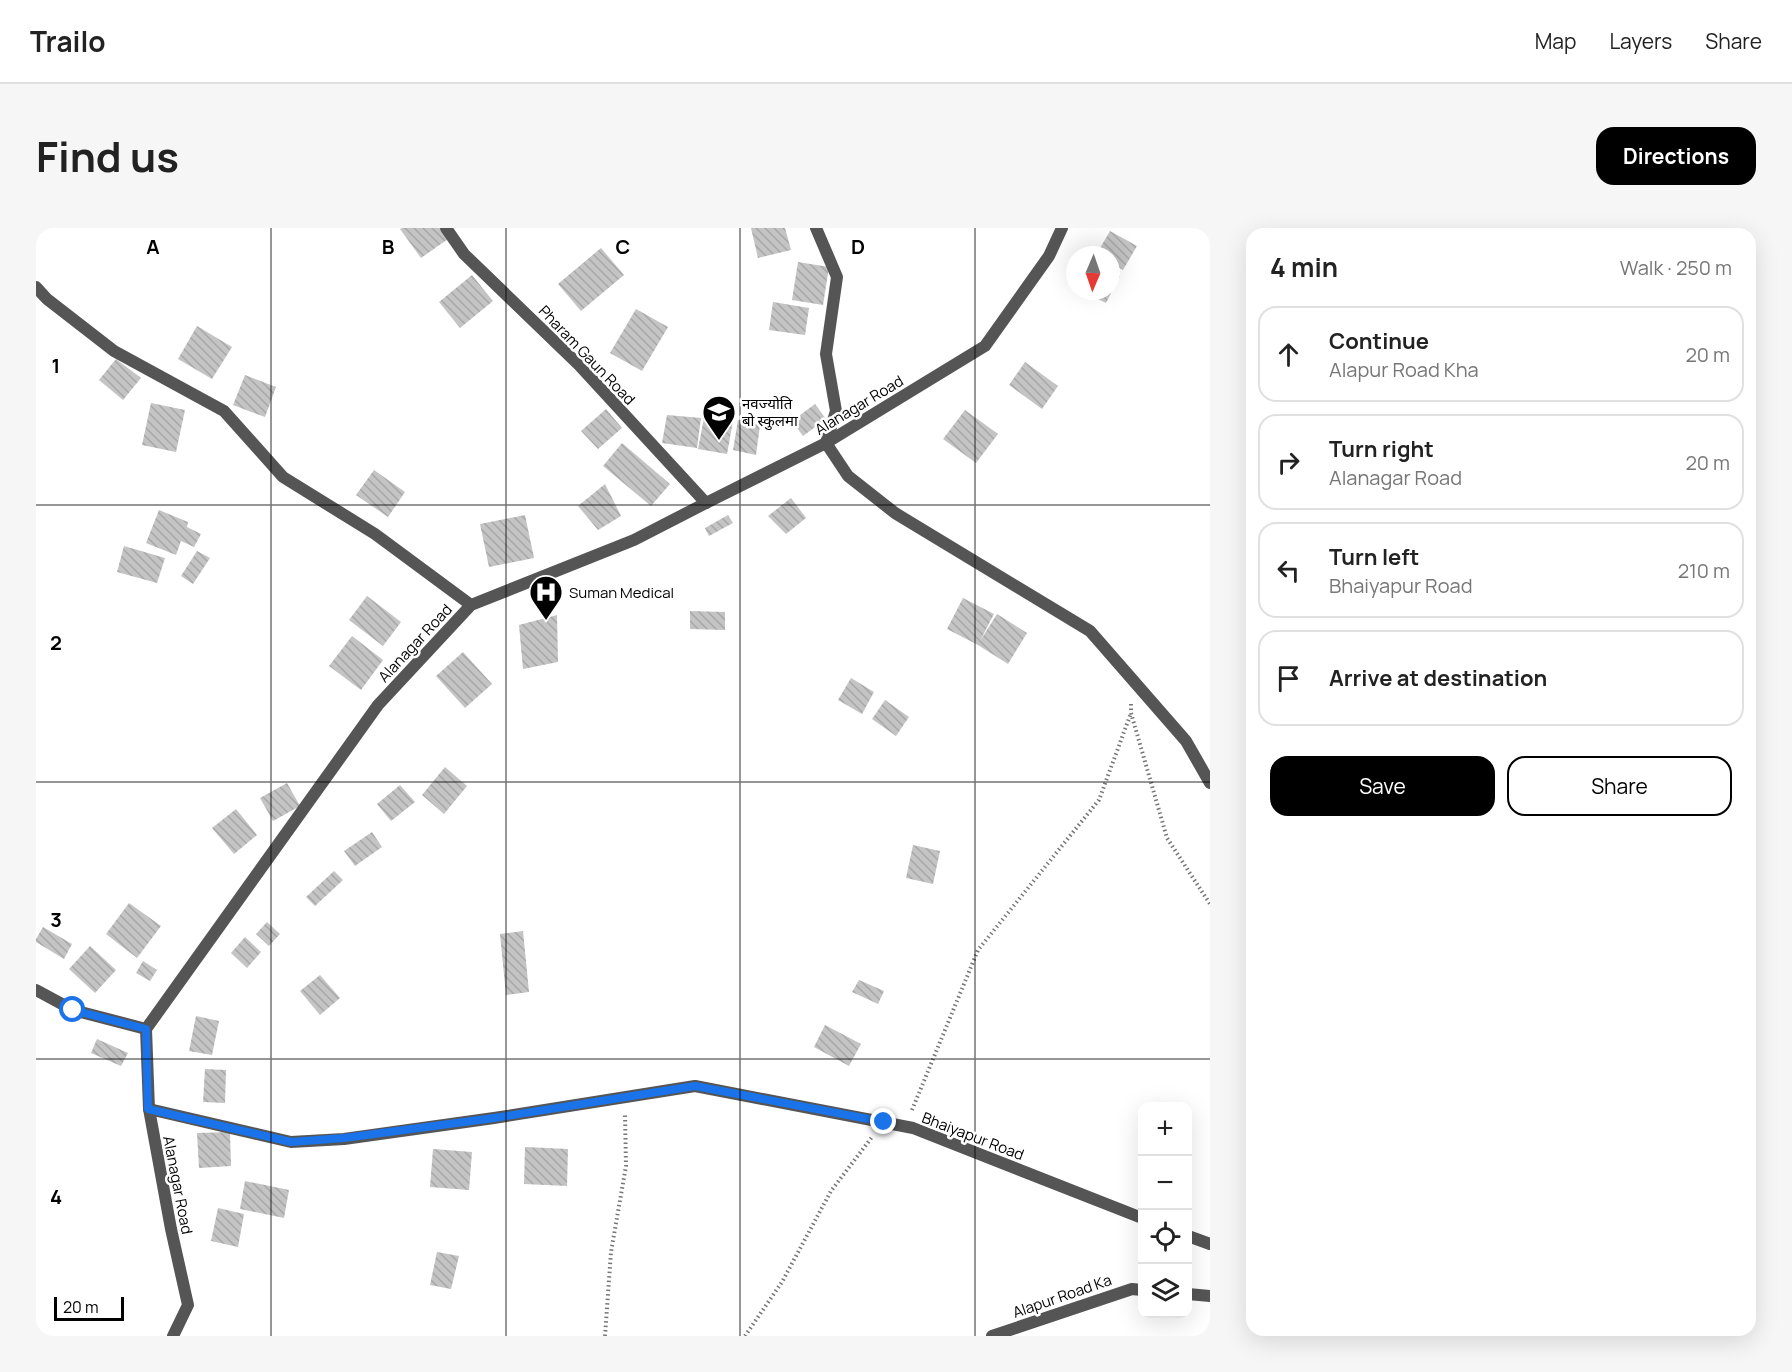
<!DOCTYPE html>
<html lang="en">
<head>
<meta charset="utf-8">
<style>
	body { margin:0; font-family:Manrope,"Noto Sans Devanagari",sans-serif; background:#f6f6f6; color:#222 }
	.controls { position:absolute; right:18px; bottom:18px; display:grid; overflow:hidden; border-radius:12px; box-shadow:0 6px 24px #0002 }
	.controls button { width:54px; height:54px; display:grid; place-items:center; padding:0; border:0; border-bottom:2px solid #e0e0e0; background:#fff; color:#222; font:30px sans-serif }
	.compass { position:absolute; left:1030px; top:18px; width:54px; height:54px; border-radius:50%; background:#fff; box-shadow:0 6px 24px #0002; rotate:182deg }
	.scale { position:absolute; left:18px; bottom:15px; width:70px; box-sizing:border-box; padding-left:6px; border:3px solid #000; border-top:0; font-size:16px; line-height:21px; white-space:nowrap; color:#000; -webkit-text-stroke:4px #fff; paint-order:stroke }
	.stop { position:absolute; width:18px; height:18px; margin:-14px; border:4px solid #1a73e8; border-radius:50%; background:#fff }
	.stop.end { background:#1a73e8; border-color:#fff; box-shadow:0 2px 6px #0008 }
	.list { margin:0; padding:0; list-style:none }
	h2 { display:flex; justify-content:space-between; align-items:center; height:78px; margin:0; padding:0 24px; font-size:26px }
	h2 small { font-size:20px; font-weight:400; color:#767676 }
	.list li { display:grid; grid-template-columns:39px 1fr auto; gap:18px; align-items:center; box-sizing:border-box; height:96px; margin:0 12px 12px; padding:0 12px; border:2px solid #e0e0e0; border-radius:18px }
	.list b { display:block; font-size:22px; white-space:nowrap }
	.list p { margin:0; font-size:20px; white-space:nowrap; color:#767676 }
	.list em { font-size:20px; font-style:normal; color:#767676 }
	.actions { display:flex; gap:12px; padding:18px 24px }
	.actions a { flex:1; padding:14px 0; border:2px solid #000; border-radius:18px; text-align:center; font-size:21px; color:#000 }
	.actions .main { background:#000; color:#fff }
	.icon { flex:none; width:33px; height:33px; fill:none; stroke:currentColor; stroke-width:2; stroke-linecap:round; stroke-linejoin:round }
	.map { position:relative; flex:none; width:1174px; height:1108px; overflow:hidden; border-radius:18px }
	header { display:flex; align-items:center; gap:36px; box-sizing:border-box; height:84px; padding:0 30px; background:#fff; border-bottom:2px solid #e0e0e0 }
	header strong { font-size:28px }
	nav { display:flex; gap:33px; margin-inline-start:auto; font-size:21px }
	.intro { display:flex; align-items:center; justify-content:space-between; box-sizing:border-box; height:144px; padding:0 36px }
	h1 { margin:0; font-size:42px }
	.button { padding:15px 27px; border-radius:18px; background:#000; color:#fff; font-size:21px; font-weight:700 }
	main { display:flex; gap:36px; padding:0 36px }
	aside { flex:1; background:#fff; border-radius:18px; box-shadow:0 6px 24px #0002 }
	.map>svg:first-child { display:block }
</style>
</head>
<body>
<header>
<strong>Trailo</strong>
<nav><a>Map</a><a>Layers</a><a>Share</a></nav>
</header>
<div class="intro"><h1>Find us</h1><a class="button">Directions</a></div>
<main>
<div class="map">
<svg width="1174" height="1108" viewBox="0 0 1174 1108">
	<defs>
		<pattern id="building-back-hatch" width="6" height="6" patternUnits="userSpaceOnUse" patternTransform="scale(1.5)"><rect width="6" height="6" fill="#c4c4c4"/><path d="M-1 5l2 2M0 0l6 6M5-1l2 2" fill="none" stroke="#a7a7a7"/></pattern>
	</defs>
	<rect width="100%" height="100%" fill="#fff"/>
	<g fill="url(#building-back-hatch)">
		<polygon points="366,0 404,0 412,11 385,30 364,1"/>
		<polygon points="715,0 749,0 755,22 722,30"/>
		<polygon points="1074,3 1101,18 1087,42 1075,35 1075,27 1060,27"/>
		<polygon points="565,20 588,47 545,83 522,56"/>
		<polygon points="762,34 793,39 787,77 756,72"/>
		<polygon points="1075,44 1084,48 1070,75 1046,63 1075,63"/>
		<polygon points="436,47 457,73 424,100 403,74"/>
		<polygon points="737,74 773,80 769,107 733,102"/>
		<polygon points="600,81 632,99 606,143 574,125"/>
		<polygon points="161,98 196,119 176,151 142,131"/>
		<polygon points="80,131 105,150 87,172 63,152"/>
		<polygon points="989,134 1022,158 1006,181 973,157"/>
		<polygon points="209,147 240,159 229,189 197,177"/>
		<polygon points="115,175 149,182 140,224 106,217"/>
		<polygon points="779,176 790,191 767,208 756,193"/>
		<polygon points="570,181 586,200 562,221 545,203"/>
		<polygon points="929,182 962,206 940,235 907,211"/>
		<polygon points="631,187 665,190 661,220 626,215"/>
		<polygon points="668,190 697,193 691,226 662,221"/>
		<polygon points="702,192 724,197 720,227 697,222"/>
		<polygon points="586,215 634,256 615,278 567,238"/>
		<polygon points="338,242 369,264 352,289 320,267"/>
		<polygon points="569,256 585,288 562,302 542,278"/>
		<polygon points="755,270 770,290 750,306 732,288"/>
		<polygon points="123,282 152,294 151,299 165,306 158,319 145,313 140,327 110,315"/>
		<polygon points="489,287 498,330 453,339 444,296"/>
		<polygon points="692,287 697,295 673,308 669,300"/>
		<polygon points="88,318 129,330 121,355 81,344"/>
		<polygon points="161,323 174,330 157,356 145,348"/>
		<polygon points="331,368 365,394 347,418 313,392"/>
		<polygon points="927,370 958,386 944,413 961,386 991,405 972,436 942,417 911,401"/>
		<polygon points="654,383 689,384 689,402 654,401"/>
		<polygon points="521,387 522,434 487,441 483,397"/>
		<polygon points="316,408 347,432 325,462 293,438"/>
		<polygon points="427,424 456,456 429,480 400,448"/>
		<polygon points="815,450 838,464 826,486 802,472"/>
		<polygon points="849,472 873,489 860,508 836,491"/>
		<polygon points="409,539 431,558 408,586 386,567"/>
		<polygon points="251,555 264,578 237,593 224,570"/>
		<polygon points="364,557 379,574 355,593 341,576"/>
		<polygon points="200,581 221,607 198,626 176,600"/>
		<polygon points="336,604 346,619 319,638 308,623"/>
		<polygon points="877,617 904,623 897,656 870,650"/>
		<polygon points="298,643 307,652 279,678 270,669"/>
		<polygon points="93,675 125,698 101,730 70,706"/>
		<polygon points="231,694 244,706 233,718 220,706"/>
		<polygon points="7,699 36,716 28,731 0,714 0,711"/>
		<polygon points="487,703 493,764 470,767 464,706"/>
		<polygon points="209,709 225,724 211,740 195,725"/>
		<polygon points="54,718 80,742 59,765 33,741"/>
		<polygon points="107,733 121,742 114,753 100,745"/>
		<polygon points="284,747 304,770 284,787 264,763"/>
		<polygon points="823,752 848,763 842,776 816,764"/>
		<polygon points="160,788 183,793 176,827 153,823"/>
		<polygon points="789,797 825,816 813,838 778,819"/>
		<polygon points="61,811 92,825 85,838 55,825"/>
		<polygon points="169,841 190,842 189,875 167,874"/>
		<polygon points="194,904 195,938 163,940 161,905"/>
		<polygon points="489,919 532,921 531,958 488,956"/>
		<polygon points="397,921 436,924 433,962 394,959"/>
		<polygon points="209,953 253,962 248,990 204,981"/>
		<polygon points="182,980 208,986 202,1019 175,1013"/>
		<polygon points="401,1024 423,1028 415,1061 394,1057"/>
	</g>
	<g fill="none" stroke-linecap="round" stroke-linejoin="round">
		<g stroke="#777" stroke-width="4" stroke-dasharray="1.5 3" stroke-linecap="butt">
			<polyline points="1095,476 1095,485 1131,610 1174,676"/>
			<polyline points="876,882 942,722 1063,572 1095,485"/>
			<polyline points="569,1108 575,1024 590,938 589,885"/>
			<polyline points="709,1108 746,1054 795,963 836,909"/>
		</g>
		<g stroke="#555" stroke-width="12">
			<polyline points="410,0 428,26 543,137 670,275"/>
			<polyline points="780,0 801,49 790,126 800,183 790,215"/>
			<polyline points="0,59 11,71 78,123 188,183 247,249 339,306 435,377"/>
			<polyline points="790,215 812,248 859,285 1054,403 1150,513 1174,555"/>
			<polyline points="0,762 37,782 110,801"/>
			<polyline points="113,881 255,914 308,911 458,890 659,858 877,900 1106,990"/>
			<polyline points="1152,1008 1174,1016"/>
			<polyline points="1152,1066 1174,1068"/>
			<polyline points="137,1108 152,1077 135,1001 113,881 110,801 342,477 435,377 598,312 670,275 790,215 949,118 1013,28 1026,0"/>
			<polyline points="956,1108 1096,1061 1106,1062"/>
		</g>
	</g>
	<g fill="none" stroke-linecap="round" stroke-linejoin="round">
		<polyline stroke="#1a73e8" stroke-width="8" points="37,782 110,801 112,881 255,914 308,910 458,890 659,858 848,894"/>
	</g>
	<path fill="none" stroke="#000" stroke-width="1.5" stroke-opacity="0.55" d="M235 0V1108M470 0V1108M704 0V1108M939 0V1108M0 277H1174M0 554H1174M0 831H1174"/>
	<defs>
		<symbol id="school-pin" viewBox="-11 -11 22 30"><path d="M0 17L-7.5 6A9.5 9.5 0 1 1 7.5 6Z" fill="#000" stroke="#fff"/><path d="M0-5L7-2L0 1L-7-2ZM-4 1L0 2.5L4 1V4Q0 6-4 4Z" fill="#fff"/></symbol>
		<symbol id="hospital-pin" viewBox="-11 -11 22 30"><path d="M0 17L-7.5 6A9.5 9.5 0 1 1 7.5 6Z" fill="#000" stroke="#fff"/><path d="M-5-5h3v3.5h4V-5h3V5h-3V1.5h-4V5h-3Z" fill="#fff"/></symbol>
	</defs>
	<g fill-rule="evenodd">
		<use href="#school-pin" x="664" y="165" width="38" height="52"/>
		<use href="#hospital-pin" x="491" y="345" width="38" height="52"/>
	</g>
	<g text-anchor="middle" dominant-baseline="central" stroke-width="5" stroke-linejoin="round" paint-order="stroke">
		<g font-size="15" fill="#000" stroke="#fff">
			<text transform="translate(551 127) rotate(46)">Pharam Gaun Road</text>
			<text transform="translate(823 177) rotate(-31)">Alanagar Road</text>
			<text transform="translate(379 415) rotate(-47)">Alanagar Road</text>
			<text transform="translate(937 908) rotate(21)">Bhaiyapur Road</text>
			<text transform="translate(142 957) rotate(79)">Alanagar Road</text>
			<text transform="translate(1026 1068) rotate(-19)">Alapur Road Ka</text>
		</g>
		<g font-size="15" fill="#000" stroke="#fff" text-anchor="start">
			<text x="706" y="175">नवज्याेति<tspan x="706" dy="17">बाे स्कुलमा</tspan></text>
			<text x="533" y="364">Suman Medical</text>
		</g>
	</g>
	<g font-size="20" text-anchor="middle" font-weight="bold" fill="#000" stroke="#fff" stroke-width="5" stroke-linejoin="round" paint-order="stroke">
		<text x="117" y="26">A</text>
		<text x="352" y="26">B</text>
		<text x="587" y="26">C</text>
		<text x="822" y="26">D</text>
		<text x="20" y="145">1</text>
		<text x="20" y="422">2</text>
		<text x="20" y="699">3</text>
		<text x="20" y="976">4</text>
	</g>
</svg>
<div class="controls">
<button>+</button>
<button>−</button>
<button><svg class="icon" aria-label="locate" viewBox="0 0 24 24"><circle cx="12" cy="12" r="6"/><path d="M12 2v4M12 18v4M2 12h4M18 12h4"/></svg></button>
<button><svg class="icon" aria-label="layers" viewBox="0 0 24 24"><path d="M12 4l9 5-9 5-9-5zM3 14l9 5 9-5"/></svg></button>
</div>
<svg class="compass" viewBox="-18 -18 36 36"><path d="M0-13l5 13h-10z" fill="#e53935"/><path d="M0 13l5-13h-10z" fill="#767676"/></svg>
<div class="scale">20 m</div>
<div class="stop" style="left:37px;top:782px"></div>
<div class="stop end" style="left:848px;top:894px"></div>
</div>
<aside>
<h2>4 min<small>Walk · 250 m</small></h2>
<ul class="list">
<li><svg class="icon" aria-label="ahead" viewBox="0 0 24 24"><path d="M12 20V5M6 11l6-6 6 6"/></svg><div><b>Continue</b><p>Alapur Road Kha</p></div><em>20 m</em></li>
<li><svg class="icon" aria-label="right" viewBox="0 0 24 24"><path d="M7 20v-9h11M14 6l5 5-5 5"/></svg><div><b>Turn right</b><p>Alanagar Road</p></div><em>20 m</em></li>
<li><svg class="icon" aria-label="left" viewBox="0 0 24 24"><path d="M17 20v-9H6M10 6l-5 5 5 5"/></svg><div><b>Turn left</b><p>Bhaiyapur Road</p></div><em>210 m</em></li>
<li><svg class="icon" aria-label="arrive" viewBox="0 0 24 24"><path d="M6 21V4h12l-3 4 3 4H6"/></svg><div><b>Arrive at destination</b></div></li>
</ul>
<div class="actions"><a class="main">Save</a><a>Share</a></div>
</aside>
</main>
</body>
</html>
